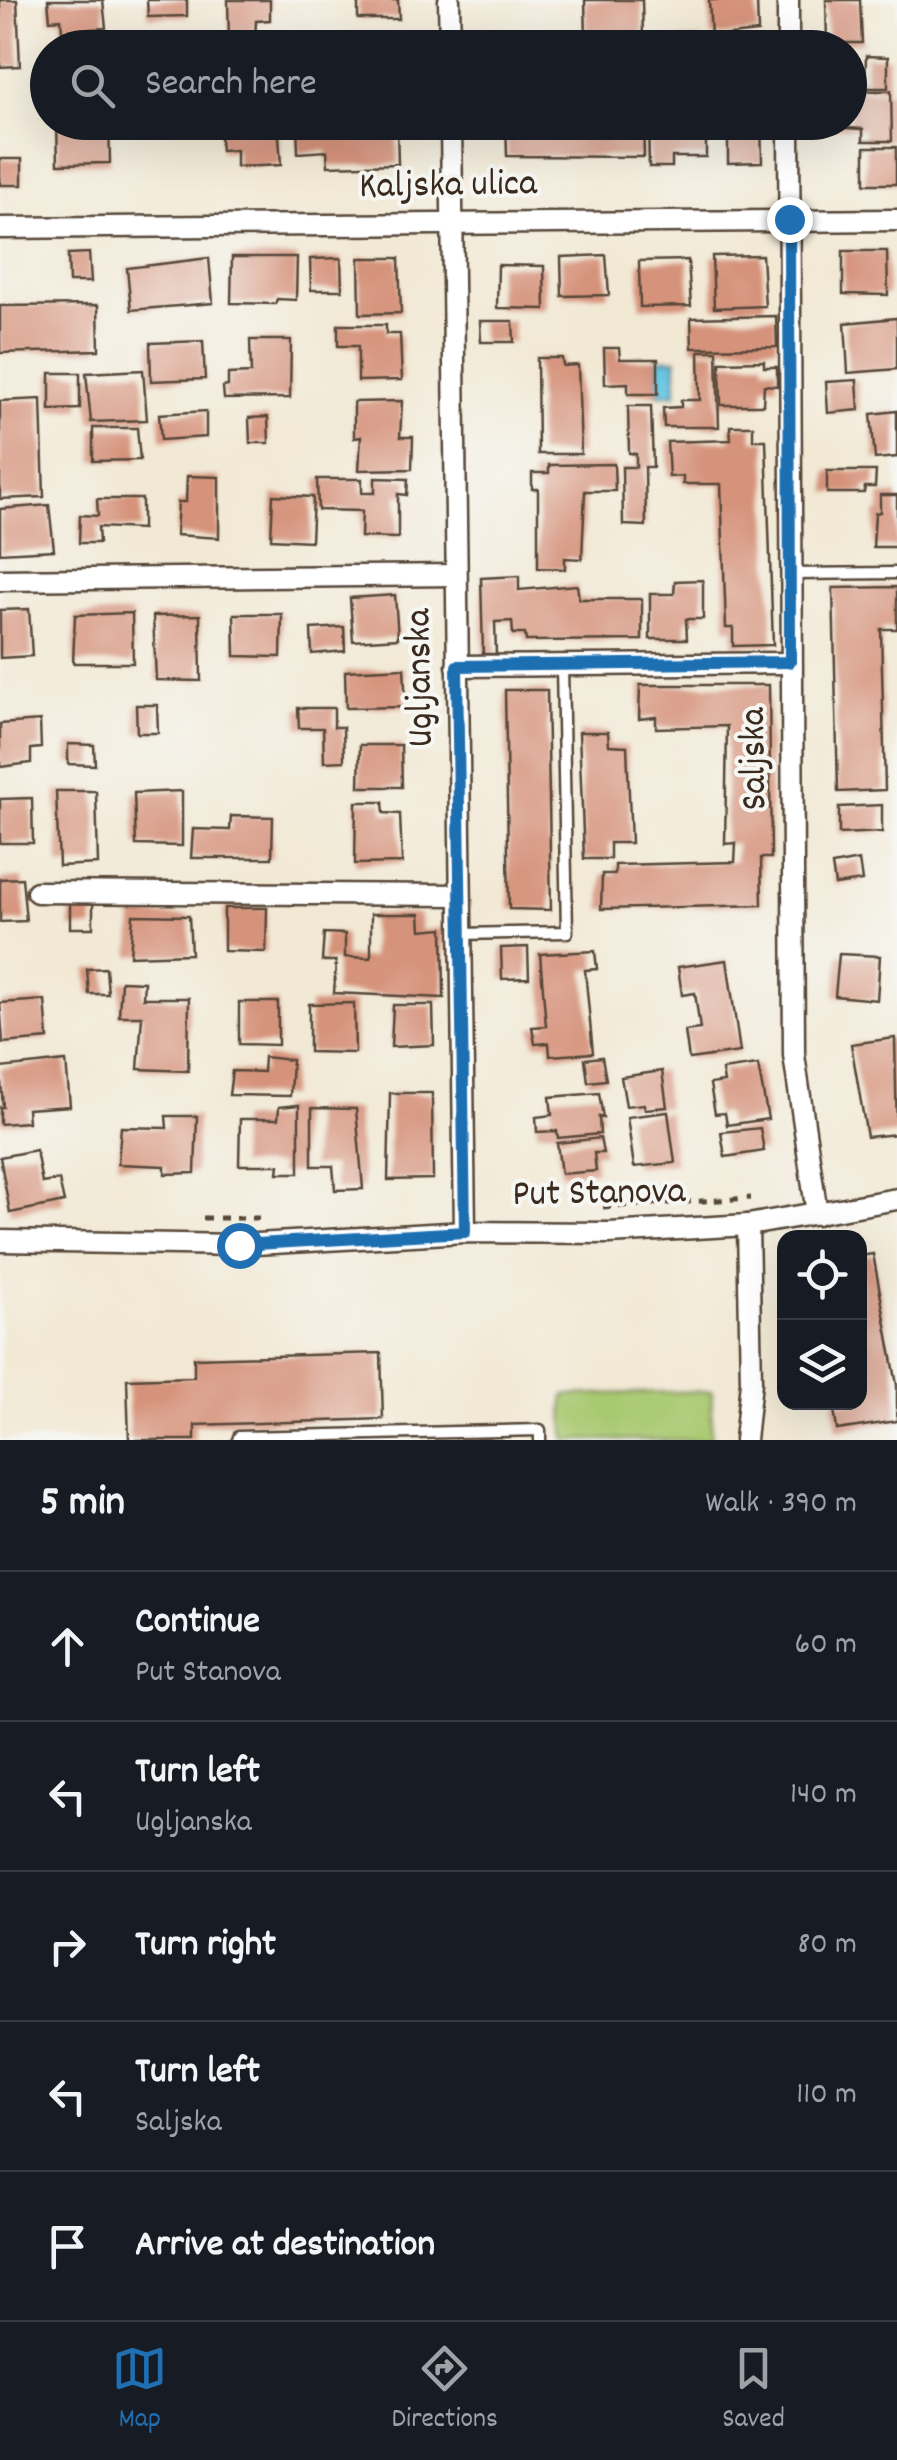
<!DOCTYPE html>
<html lang="en">
<head>
<meta charset="utf-8">
<style>
	body { margin:0; font-family:Dekko,sans-serif; background:#20242c; color:#f1f3f6 }
	.controls { position:absolute; right:30px; bottom:30px; display:grid; overflow:hidden; border-radius:20px; box-shadow:0 10px 40px #0002 }
	.controls button { width:90px; height:90px; display:grid; place-items:center; padding:0; border:0; border-bottom:2px solid #363941; background:#171b24; color:#f1f3f6; font:50px sans-serif }
	.stop { position:absolute; width:30px; height:30px; margin:-22px; border:8px solid #1f6fb2; border-radius:50%; background:#fff }
	.stop.end { background:#1f6fb2; border-color:#fff; box-shadow:0 2px 10px #0008 }
	.list { margin:0; padding:0; list-style:none }
	h2 { display:flex; justify-content:space-between; align-items:center; height:130px; margin:0; padding:0 40px; font-size:42px }
	h2 small { font-size:32px; font-weight:400; color:#9ea1a6 }
	.list li { display:grid; grid-template-columns:65px 1fr auto; gap:30px; align-items:center; box-sizing:border-box; height:150px; padding:0 40px; border-top:2px solid #363941 }
	.list b { display:block; font-size:38px; white-space:nowrap }
	.list p { margin:0; font-size:32px; white-space:nowrap; color:#9ea1a6 }
	.list em { font-size:32px; font-style:normal; color:#9ea1a6 }
	.icon { flex:none; width:55px; height:55px; fill:none; stroke:currentColor; stroke-width:2; stroke-linecap:round; stroke-linejoin:round }
	.map { position:relative; flex:none; width:897px; height:1440px; overflow:hidden }
	.search { position:absolute; background:#171b24; box-shadow:0 10px 40px #0002; left:30px; right:30px; top:30px; height:110px; display:flex; align-items:center; gap:25px; box-sizing:border-box; padding:0 35px; border-radius:55px; color:#9ea1a6; font-size:38px }
	.sheet { height:880px; background:#171b24 }
	nav { display:flex; justify-content:space-around; align-items:center; box-sizing:border-box; height:140px; border-top:2px solid #363941; background:#171b24; font-size:28px; color:#9ea1a6 }
	nav a { display:grid; justify-items:center; gap:5px }
	nav .on { color:#1f6fb2 }
	.map>svg:first-child { display:block }
</style>
</head>
<body>
<div class="map">
<svg width="897" height="1440" viewBox="0 0 897 1440">
	<rect width="100%" height="100%" fill="#f6f6f2"/>
	<filter id="ink" filterUnits="userSpaceOnUse"><feTurbulence type="fractalNoise" baseFrequency=".01" numOctaves="2"/><feDisplacementMap in="SourceGraphic" scale="20" xChannelSelector="R" yChannelSelector="G"/><feConvolveMatrix kernelMatrix="1 2 1 2 8 2 1 2 1" color-interpolation-filters="sRGB"/></filter>
	<filter id="wash" filterUnits="userSpaceOnUse"><feTurbulence type="fractalNoise" baseFrequency=".0048" numOctaves="4" result="noise"/><feDisplacementMap in="SourceGraphic" scale="40" xChannelSelector="R" yChannelSelector="G"/><feGaussianBlur stdDeviation="2.25" result="paint"/><feColorMatrix in="noise" values="0 0 0 0 0 0 0 0 0 0 0 0 0 0 0 0 0 1.4 0 .05"/><feComposite in="paint" operator="in"/></filter>
	<g filter="url(#wash)">
		<rect width="100%" height="100%" fill="#f2e9d5"/>
		<polygon fill="#a9c971" stroke="#727a48" stroke-width="2.5" points="712,1391 711,1440 566,1440 563,1410 565,1395"/>
		<rect fill="#66c6e4" stroke="#507881" stroke-width="2.5" x="658" y="359" width="18" height="35"/>
		<g id="blocks">
			<g fill="#d6937c">
				<polygon points="0,0 17,0 20,66 0,67"/>
				<polygon points="48,0 103,0 106,28 62,31 61,19 50,20"/>
				<polygon points="147,0 187,0 187,16 148,17"/>
				<polygon points="228,0 270,0 270,20 256,21 255,40 229,41"/>
				<polygon points="358,0 398,0 399,19 358,19"/>
				<polygon points="585,0 642,0 643,38 586,39"/>
				<polygon points="709,0 757,0 758,32 711,37"/>
				<polygon points="826,0 860,0 862,43 827,43"/>
				<rect x="672" y="39" width="29" height="9"/>
				<polygon points="866,56 888,57 888,88 865,88"/>
				<polygon points="850,76 862,76 862,91 891,91 892,141 863,141 863,129 827,127 827,122 850,122"/>
				<polygon points="57,122 109,122 110,163 58,164"/>
				<polygon points="278,122 281,165 236,167 236,150 221,151 219,125"/>
				<polygon points="297,122 397,125 398,164 328,166 327,151 298,153"/>
				<polygon points="506,122 626,122 627,130 631,130 631,122 643,122 644,157 507,156"/>
				<polygon points="648,122 706,122 706,157 672,157 672,167 649,167"/>
				<polygon points="728,122 761,122 762,162 728,163"/>
				<rect x="865" y="147" width="31" height="37"/>
				<rect x="0" y="159" width="22" height="26"/>
				<polygon points="843,251 887,251 888,295 843,294"/>
				<polygon points="89,253 91,282 69,282 68,254"/>
				<polygon points="606,255 609,295 562,296 561,257"/>
				<polygon points="762,255 765,306 714,308 712,256"/>
				<polygon points="232,257 297,257 296,300 277,299 275,304 231,303"/>
				<polygon points="209,258 213,303 131,310 127,268"/>
				<polygon points="341,258 342,290 311,290 310,259"/>
				<polygon points="359,258 399,258 401,313 360,314"/>
				<polygon points="688,260 691,306 640,307 639,261"/>
				<polygon points="498,265 544,266 545,309 497,308"/>
				<polygon points="98,305 99,350 0,353 0,306"/>
				<polygon points="776,316 777,347 692,348 691,318"/>
				<polygon points="897,318 897,369 848,373 845,323"/>
				<polygon points="480,321 513,321 514,342 481,342"/>
				<polygon points="338,325 386,325 386,334 400,334 402,380 358,381 358,346 338,346"/>
				<polygon points="250,340 291,340 290,398 224,399 223,387 228,386 228,374 251,373"/>
				<polygon points="203,341 205,379 151,381 150,343"/>
				<polygon points="604,348 619,348 620,359 658,359 658,394 628,394 628,383 605,384"/>
				<polygon points="699,351 717,351 719,427 664,427 663,408 681,407 681,400 700,400"/>
				<polygon points="537,358 562,358 563,366 578,365 581,454 538,454"/>
				<polygon points="764,361 764,367 777,367 777,386 764,385 763,405 721,405 720,362"/>
				<polygon points="143,370 147,420 91,422 86,373"/>
				<polygon points="50,373 80,373 80,409 50,410"/>
				<polygon points="857,380 859,410 828,413 826,382"/>
				<polygon points="41,399 44,497 0,499 0,401"/>
				<polygon points="402,401 400,437 413,437 412,469 359,470 361,437 354,438 354,402"/>
				<polygon points="628,406 651,406 653,467 645,467 646,526 623,525 622,467 636,467 636,454 629,453"/>
				<polygon points="206,411 206,437 161,440 159,414"/>
				<polygon points="897,411 897,457 875,459 871,414"/>
				<polygon points="268,417 269,443 250,443 249,418"/>
				<polygon points="730,426 753,426 753,440 766,440 773,645 733,646 733,628 726,628 721,484 683,484 683,476 669,477 667,442 731,440"/>
				<polygon points="93,428 137,428 140,460 93,461"/>
				<polygon points="614,464 615,491 585,491 582,559 565,558 565,569 538,568 538,489 532,489 532,473 549,473 549,465"/>
				<polygon points="827,471 876,471 875,487 865,487 864,493 827,493"/>
				<polygon points="187,476 219,477 219,538 176,535 178,502 186,502"/>
				<polygon points="375,478 408,479 407,495 398,494 398,538 361,537 362,511 318,510 317,479 362,479 362,493 375,493"/>
				<polygon points="273,495 313,497 311,541 271,539"/>
				<polygon points="880,495 897,495 897,547 873,547 875,513 880,512"/>
				<polygon points="97,499 142,499 142,529 98,527 99,543 79,543 80,515 98,516"/>
				<polygon points="49,505 54,550 0,553 0,509"/>
				<polygon points="519,576 519,590 577,585 579,599 642,599 642,640 526,641 525,634 513,634 512,621 495,622 496,654 483,654 481,578"/>
				<polygon points="703,580 703,619 686,619 687,639 650,639 650,594 674,594 675,581"/>
				<polygon points="897,587 897,629 881,629 885,790 838,792 833,588"/>
				<polygon points="395,595 398,638 353,641 350,598"/>
				<polygon points="29,609 32,656 0,658 0,610"/>
				<polygon points="132,613 133,663 73,663 75,615"/>
				<polygon points="234,614 282,614 281,657 235,656"/>
				<polygon points="200,615 201,681 156,680 153,616"/>
				<polygon points="344,627 345,651 312,654 311,629"/>
				<polygon points="404,668 406,707 346,708 345,671"/>
				<polygon points="640,685 769,685 771,858 761,858 762,905 601,909 602,874 615,874 615,865 735,862 736,843 725,844 727,726 656,728 656,717 639,719"/>
				<polygon points="505,690 547,690 551,910 509,909"/>
				<polygon points="136,705 157,705 158,733 137,733"/>
				<polygon points="298,708 334,708 334,727 343,727 344,761 324,762 323,728 299,728"/>
				<polygon points="40,721 41,748 31,749 31,763 0,767 0,724"/>
				<polygon points="579,732 608,732 609,745 627,746 631,843 610,843 610,859 584,859"/>
				<polygon points="68,744 94,745 95,765 68,764"/>
				<polygon points="360,745 401,745 402,787 359,787"/>
				<polygon points="56,791 96,791 98,864 59,866"/>
				<polygon points="182,791 182,846 136,845 134,793"/>
				<polygon points="32,798 33,843 0,843 0,799"/>
				<polygon points="356,802 383,802 384,813 400,814 402,863 355,864"/>
				<polygon points="882,805 882,832 839,834 839,807"/>
				<polygon points="231,816 273,817 272,858 191,858 193,829 230,830"/>
				<polygon points="859,860 862,881 835,885 832,865"/>
				<polygon points="22,878 26,921 0,922 0,879"/>
				<polygon points="93,902 93,928 70,928 70,903"/>
				<polygon points="224,908 267,908 266,952 224,951"/>
				<polygon points="371,914 420,914 421,930 443,928 444,998 334,993 336,961 322,961 324,933 345,934 345,957 371,958"/>
				<polygon points="133,915 189,916 191,954 130,956"/>
				<polygon points="528,947 529,978 502,979 501,948"/>
				<polygon points="595,951 597,969 585,970 593,1053 550,1056 549,1043 535,1044 532,1027 546,1026 540,954"/>
				<polygon points="839,954 880,956 877,1000 835,996"/>
				<polygon points="727,960 740,1052 689,1059 685,1031 700,1029 695,993 682,995 678,967"/>
				<polygon points="106,968 108,994 89,994 87,969"/>
				<polygon points="121,981 144,982 143,998 189,998 188,1071 138,1069 142,1016 119,1016"/>
				<polygon points="45,1000 48,1039 3,1043 0,1003"/>
				<polygon points="239,1002 278,1002 278,1045 239,1044"/>
				<polygon points="354,1003 355,1053 309,1052 309,1004"/>
				<polygon points="393,1005 433,1005 434,1045 391,1047"/>
				<polygon points="895,1038 897,1134 867,1137 851,1044"/>
				<polygon points="264,1057 292,1060 290,1096 229,1095 232,1071 263,1072"/>
				<polygon points="602,1057 606,1080 588,1082 585,1059"/>
				<polygon points="66,1061 70,1106 27,1109 28,1122 0,1124 0,1107 3,1107 0,1068"/>
				<polygon points="758,1065 768,1119 727,1125 725,1113 715,1114 710,1084 724,1082 722,1070"/>
				<polygon points="662,1071 667,1107 645,1109 644,1104 626,1106 621,1077"/>
				<polygon points="390,1093 432,1093 433,1179 388,1180"/>
				<polygon points="599,1093 603,1118 599,1117 600,1134 558,1138 557,1131 537,1132 536,1117 552,1115 550,1097"/>
				<polygon points="299,1105 299,1173 278,1173 279,1165 239,1165 240,1119 278,1119 279,1107"/>
				<polygon points="312,1108 356,1109 363,1189 335,1190 333,1166 312,1166"/>
				<polygon points="668,1112 675,1163 634,1167 627,1117"/>
				<polygon points="166,1116 197,1116 195,1173 165,1174 165,1166 118,1164 121,1127 167,1128"/>
				<polygon points="760,1128 764,1151 725,1157 721,1132"/>
				<polygon points="600,1138 603,1153 594,1153 596,1171 561,1174 557,1143"/>
				<polygon points="36,1150 42,1183 59,1180 64,1202 10,1213 0,1157"/>
				<polygon points="873,1254 897,1385 897,1421 837,1430 833,1402 860,1402 860,1256"/>
				<polygon points="381,1353 383,1419 195,1425 195,1440 129,1440 127,1379 194,1377 194,1358"/>
			</g>
		</g>
	</g>
	<g filter="url(#ink)">
		<use href="#blocks" fill-opacity="0" stroke="#564739" stroke-width="2.5"/>
		<g fill="none" stroke-linecap="round" stroke-linejoin="round">
			<defs>
				<g id="lane">
					<polyline points="790,574 897,573"/>
					<polyline points="461,934 567,932 562,666"/>
					<polyline points="238,1440 239,1437 540,1430 540,1440"/>
				</g>
				<g id="street">
					<polyline points="449,0 450,48"/>
					<polyline points="788,0 788,48"/>
					<polyline points="451,122 465,1232"/>
					<polyline points="789,122 794,1055 817,1214"/>
					<polyline points="0,228 897,220"/>
					<polyline points="0,580 456,575"/>
					<polyline points="457,666 790,663"/>
					<polyline points="37,892 459,895"/>
					<polyline points="0,1241 239,1245 465,1232 609,1233 748,1225 897,1199"/>
					<polyline points="745,1440 751,1382 748,1225"/>
				</g>
			</defs>
			<use href="#lane" stroke="#564739" stroke-width="15"/>
			<use href="#street" stroke="#564739" stroke-width="25"/>
			<g stroke="#564739" stroke-width="5" stroke-dasharray="8 8" stroke-linecap="butt">
				<polyline points="603,1207 751,1198"/>
				<polyline points="203,1218 262,1218"/>
			</g>
			<use href="#lane" stroke="#fff" stroke-width="10"/>
			<use href="#street" stroke="#fff" stroke-width="20"/>
		</g>
	</g>
	<g fill="none" stroke-linecap="round" stroke-linejoin="round" filter="url(#ink)">
		<polyline stroke="#1f6fb2" stroke-width="12" points="239,1245 465,1232 457,666 790,662 789,219"/>
	</g>
	<g text-anchor="middle" dominant-baseline="central" stroke-width="8" stroke-linejoin="round" paint-order="stroke">
		<g font-size="38" fill="#3b2a1e" stroke="#f6f6f2">
			<text transform="translate(448 187) rotate(-1)">Kaljska ulica</text>
			<text transform="translate(422 678) rotate(-91)">Ugljanska</text>
			<text transform="translate(756 759) rotate(-91)">Saljska</text>
			<text transform="translate(599 1195) rotate(-1)">Put Stanova</text>
		</g>
	</g>
</svg>
<div class="controls">
<button><svg class="icon" aria-label="locate" viewBox="0 0 24 24"><circle cx="12" cy="12" r="6"/><path d="M12 2v4M12 18v4M2 12h4M18 12h4"/></svg></button>
<button><svg class="icon" aria-label="layers" viewBox="0 0 24 24"><path d="M12 4l9 5-9 5-9-5zM3 14l9 5 9-5"/></svg></button>
</div>
<div class="stop" style="left:239px;top:1245px"></div>
<div class="stop end" style="left:789px;top:219px"></div>
<div class="search"><svg class="icon" aria-label="search" viewBox="0 0 24 24"><circle cx="10" cy="10" r="6"/><path d="M15 15l6 6"/></svg>Search here</div>
</div>
<section class="sheet">
<h2>5 min<small>Walk · 390 m</small></h2>
<ul class="list">
<li><svg class="icon" aria-label="ahead" viewBox="0 0 24 24"><path d="M12 20V5M6 11l6-6 6 6"/></svg><div><b>Continue</b><p>Put Stanova</p></div><em>60 m</em></li>
<li><svg class="icon" aria-label="left" viewBox="0 0 24 24"><path d="M17 20v-9H6M10 6l-5 5 5 5"/></svg><div><b>Turn left</b><p>Ugljanska</p></div><em>140 m</em></li>
<li><svg class="icon" aria-label="right" viewBox="0 0 24 24"><path d="M7 20v-9h11M14 6l5 5-5 5"/></svg><div><b>Turn right</b></div><em>80 m</em></li>
<li><svg class="icon" aria-label="left" viewBox="0 0 24 24"><path d="M17 20v-9H6M10 6l-5 5 5 5"/></svg><div><b>Turn left</b><p>Saljska</p></div><em>110 m</em></li>
<li><svg class="icon" aria-label="arrive" viewBox="0 0 24 24"><path d="M6 21V4h12l-3 4 3 4H6"/></svg><div><b>Arrive at destination</b></div></li>
</ul>
</section>
<nav>
<a class="on"><svg class="icon" aria-label="map" viewBox="0 0 24 24"><path d="M3 6l6-2 6 2 6-2v14l-6 2-6-2-6 2zM9 4v14M15 6v14"/></svg>Map</a>
<a><svg class="icon" aria-label="directions" viewBox="0 0 24 24"><path d="M12 3l9 9-9 9-9-9zM9 14v-3h6M13 9l2 2-2 2"/></svg>Directions</a>
<a><svg class="icon" aria-label="saved" viewBox="0 0 24 24"><path d="M7 4h10v16l-5-4-5 4z"/></svg>Saved</a>
</nav>
</body>
</html>
